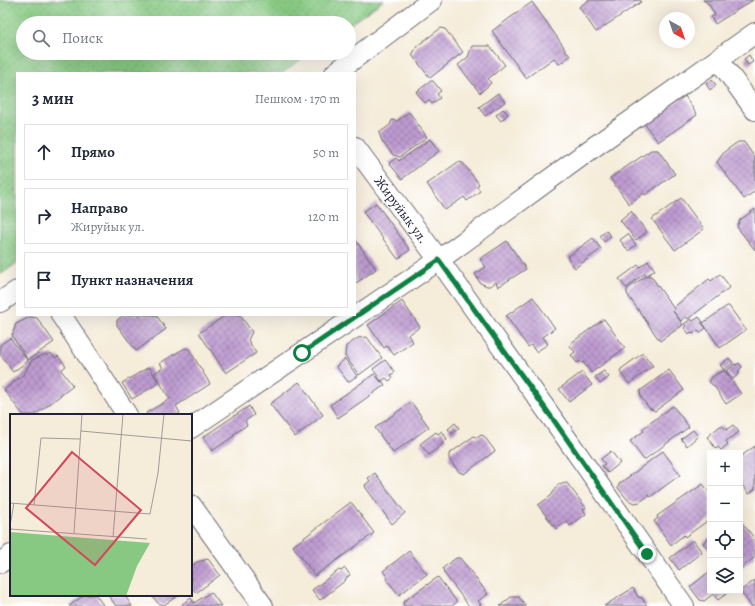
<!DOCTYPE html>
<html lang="ru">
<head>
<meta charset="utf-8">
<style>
	body { margin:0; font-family:Alegreya,serif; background:#f2f2f3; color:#1f2937 }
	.controls { position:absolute; right:12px; bottom:12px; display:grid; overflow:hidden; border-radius:0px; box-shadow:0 4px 16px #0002 }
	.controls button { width:36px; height:36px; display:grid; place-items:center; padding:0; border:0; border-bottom:1px solid #e0e1e3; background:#fff; color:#1f2937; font:20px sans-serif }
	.compass { position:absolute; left:659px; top:12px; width:36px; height:36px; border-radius:50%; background:#fff; box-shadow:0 4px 16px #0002; rotate:140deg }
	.stop { position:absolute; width:12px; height:12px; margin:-9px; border:3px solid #0b8043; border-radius:50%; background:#fff }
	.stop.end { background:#0b8043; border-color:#fff; box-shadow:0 1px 4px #0008 }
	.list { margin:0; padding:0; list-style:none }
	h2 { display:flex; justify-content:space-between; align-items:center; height:52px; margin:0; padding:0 16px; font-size:17px }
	h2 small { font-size:13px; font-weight:400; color:#747a83 }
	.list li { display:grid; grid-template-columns:26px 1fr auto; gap:12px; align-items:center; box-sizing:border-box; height:56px; margin:0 8px 8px; padding:0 8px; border:1px solid #e0e1e3; border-radius:0px }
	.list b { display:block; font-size:15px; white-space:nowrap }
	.list p { margin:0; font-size:13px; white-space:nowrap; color:#747a83 }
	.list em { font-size:13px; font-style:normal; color:#747a83 }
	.icon { flex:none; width:22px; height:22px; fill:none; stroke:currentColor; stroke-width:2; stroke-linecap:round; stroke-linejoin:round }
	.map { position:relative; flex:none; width:755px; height:606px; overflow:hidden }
	.search { position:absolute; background:#fff; box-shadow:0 4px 16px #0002; left:16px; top:16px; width:340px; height:44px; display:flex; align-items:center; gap:10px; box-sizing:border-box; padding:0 14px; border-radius:22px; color:#747a83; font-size:15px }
	.panel { position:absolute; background:#fff; box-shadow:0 4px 16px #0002; left:16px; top:72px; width:340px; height:244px; border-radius:0px }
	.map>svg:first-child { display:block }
</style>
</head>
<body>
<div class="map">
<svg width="755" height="606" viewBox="0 0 755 606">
	<defs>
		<pattern id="grass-dots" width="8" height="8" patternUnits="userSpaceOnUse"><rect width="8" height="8" fill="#87c982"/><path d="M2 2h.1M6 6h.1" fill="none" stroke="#74ac71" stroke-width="1.8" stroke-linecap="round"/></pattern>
		<pattern id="building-cross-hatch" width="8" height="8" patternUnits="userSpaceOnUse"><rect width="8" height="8" fill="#be9bd0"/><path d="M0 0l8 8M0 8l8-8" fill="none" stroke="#9a7eaa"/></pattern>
	</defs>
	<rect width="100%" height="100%" fill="#fff"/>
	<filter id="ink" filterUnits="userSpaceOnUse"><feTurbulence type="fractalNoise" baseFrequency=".025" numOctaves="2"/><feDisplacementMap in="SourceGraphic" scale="8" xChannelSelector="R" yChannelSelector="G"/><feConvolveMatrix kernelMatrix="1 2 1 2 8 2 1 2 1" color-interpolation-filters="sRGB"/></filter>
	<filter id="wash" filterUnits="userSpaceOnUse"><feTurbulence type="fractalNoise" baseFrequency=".012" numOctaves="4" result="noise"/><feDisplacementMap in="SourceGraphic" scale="16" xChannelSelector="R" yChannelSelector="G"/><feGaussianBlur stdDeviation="0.9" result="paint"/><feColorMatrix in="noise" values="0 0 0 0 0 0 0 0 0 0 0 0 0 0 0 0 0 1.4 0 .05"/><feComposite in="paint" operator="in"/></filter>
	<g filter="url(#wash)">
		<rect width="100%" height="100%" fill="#f5ecd9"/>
		<polygon fill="url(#grass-dots)" stroke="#54765e" points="0,0 384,0 349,25 349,23 23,23 23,53 310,53 282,73 17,73 17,263 0,275"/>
		<g id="blocks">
			<g fill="url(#building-cross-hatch)">
				<polygon points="589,0 640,0 641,2 596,32 579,7"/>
				<polygon points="703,0 753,0 715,24 711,17 715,15 708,3"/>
				<polygon points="532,2 564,47 563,47 570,56 559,64 554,58 526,78 492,31"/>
				<polygon points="441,28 445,29 463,52 430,78 412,55 417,46"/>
				<polygon points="472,46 490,46 505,65 488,79 491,83 480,93 458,65 468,57"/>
				<polygon points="749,55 753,62 748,65 744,59"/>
				<polygon points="712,80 716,85 710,90 706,84"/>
				<polygon points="431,81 433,81 441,91 437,94 440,98 432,104 429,100 425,103 416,92"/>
				<polygon points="498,93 505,102 485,116 479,107"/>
				<polygon points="685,96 697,115 658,142 644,123"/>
				<polygon points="503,109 508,114 501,121 496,115"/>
				<polygon points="409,112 427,137 400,157 393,155 382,141 379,133 390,125 392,120 397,121"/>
				<polygon points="430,139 439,151 402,179 389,163 396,158 399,161"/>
				<polygon points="738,142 744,142 755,158 755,191 744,199 717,162 725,151"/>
				<polygon points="651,150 658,150 675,174 645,195 644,193 629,204 610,178"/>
				<polygon points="458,162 463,163 479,184 477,186 480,191 467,201 464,197 445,210 427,184"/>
				<polygon points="681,198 704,229 675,250 652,219"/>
				<polygon points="376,203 410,250 398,259 363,212"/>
				<polygon points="755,209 755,250 737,227 740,220"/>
				<polygon points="631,211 647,232 636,240 620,220"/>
				<polygon points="606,231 611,236 604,242 600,236"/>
				<polygon points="628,234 636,245 628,251 620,240"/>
				<polygon points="593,238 601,249 575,268 567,257"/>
				<polygon points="355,239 376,269 355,284"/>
				<polygon points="507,241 526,269 498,287 496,282 490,286 487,286 480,283 475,274 486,267 480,259"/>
				<polygon points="648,261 655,270 646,276 645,273 626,288 619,279 638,265 640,267"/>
				<polygon points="720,274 730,287 688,319 686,317 681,321 673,311 683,325 660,341 627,294 627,289 646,276 651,276 674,309 675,309 674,307 709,279 711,281"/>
				<polygon points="533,297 555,328 543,337 548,344 536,352 531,345 528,347 506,316"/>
				<polygon points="402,301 420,327 408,335 413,342 394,355 387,346 384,348 368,325"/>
				<polygon points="727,306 729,306 746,330 720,348 703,323"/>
				<polygon points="124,315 156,315 166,329 136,351 117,325 117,320"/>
				<polygon points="226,315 240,315 252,332 248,340 256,353 226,373 199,333"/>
				<polygon points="30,317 37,318 54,342 28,360 12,336 16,324"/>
				<polygon points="699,317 703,322 701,323 706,328 700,333 697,330 693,334 691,332 689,334 684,328 686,326 684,324 691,319 693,321"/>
				<polygon points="604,319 625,348 591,373 583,362 582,363 580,361 577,363 571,355 575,352 570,346 571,343"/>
				<polygon points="367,337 382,358 359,375 345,356 346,346 358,338"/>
				<polygon points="10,338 28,361 13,372 0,354 0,345"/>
				<polygon points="185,348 189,349 210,384 176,406 180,413 177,415 147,415 146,413 170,399 154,373 163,368 160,363"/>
				<polygon points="51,353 55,358 58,356 66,366 61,370 73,386 35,415 23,415 4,390 24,374 32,360 46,354 48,356"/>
				<polygon points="643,353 653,366 629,384 620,372 621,369"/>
				<polygon points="729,358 733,363 724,370 720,365"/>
				<polygon points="345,359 357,376 348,382 336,366"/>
				<polygon points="385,360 395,372 391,375 393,378 389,381 386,378 381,381 373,369"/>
				<polygon points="739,363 742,367 738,371 740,373 733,379 726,371 735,364 736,365"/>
				<polygon points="149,367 159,383 132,399 122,383"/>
				<polygon points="669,370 684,390 655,411 649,408 641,397 640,391"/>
				<polygon points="604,371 609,377 600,384 595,377"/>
				<polygon points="723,371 726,372 741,394 726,404 714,386 709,382 712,377 718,373"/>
				<polygon points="582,372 592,385 569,402 559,389"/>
				<polygon points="374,374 381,382 382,381 385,385 338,418 330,405"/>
				<polygon points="299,382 323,415 295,437 270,404"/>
				<polygon points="411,402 429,427 393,453 375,428"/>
				<polygon points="249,406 254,415 245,421 247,425 234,434 234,436 212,451 203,437"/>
				<polygon points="673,406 689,427 644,460 630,441 644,431 642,429"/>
				<polygon points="455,423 459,428 452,434 448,429"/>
				<polygon points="733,425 739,432 726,441 728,444 721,450 718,447 716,449 707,437 720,426 723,426 726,430"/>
				<polygon points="693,430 698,436 687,446 681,439"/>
				<polygon points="442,431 447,439 442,443 443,444 429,455 420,444 436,432 438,434"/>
				<polygon points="481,435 484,436 495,451 464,474 459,472 449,459 449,454 474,436 477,438"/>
				<polygon points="755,446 755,489 749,494 740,482 740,457"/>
				<polygon points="611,451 620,463 608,473 602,466 605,464 601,459"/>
				<polygon points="663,451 680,475 650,497 649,495 640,502 634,503 628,500 618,488 619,484"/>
				<polygon points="375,473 405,513 392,524 366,488 365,485 370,481 368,478"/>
				<polygon points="567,483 586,508 583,509 586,514 570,526 567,521 556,529 538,505 551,496 558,484"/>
				<polygon points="703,484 710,493 710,519 685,537 684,535 671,545 654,521 658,518 657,516"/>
				<polygon points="351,502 374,533 315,576 293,546"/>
				<polygon points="740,520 755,539 755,557 740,569"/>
				<polygon points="710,537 710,551 703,543"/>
				<polygon points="693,540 702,552 679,570 670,558"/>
				<polygon points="409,551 427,574 399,595 387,580 388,578 383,571"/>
				<polygon points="456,558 460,558 488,594 478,601 481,604 478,606 469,606 444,573 443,568"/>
				<polygon points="208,559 220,575 196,593 191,586 191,567 197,562"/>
				<polygon points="345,568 350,575 345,579 346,580 320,600 312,590 339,570 341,571"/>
				<polygon points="710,571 710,591 730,591 718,600 713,594 704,601 700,600 690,587"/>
				<polygon points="438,577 457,602 452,606 404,606 403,602"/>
				<polygon points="755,580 755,606 751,606 740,591"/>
				<polygon points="633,588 638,597 642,598 647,606 604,606"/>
				<polygon points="211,592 221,606 183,606 182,604 191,598 194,603"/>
				<polygon points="84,595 96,595 103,605 102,606 69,606"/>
				<polygon points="108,595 124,595 132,606 116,606"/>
				<polygon points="151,595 179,595 164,605 158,603"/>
				<polygon points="511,597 519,597 526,606 500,606"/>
			</g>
		</g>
	</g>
	<g filter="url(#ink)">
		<use href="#blocks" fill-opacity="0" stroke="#6c6972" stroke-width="1"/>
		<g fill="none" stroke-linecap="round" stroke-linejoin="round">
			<defs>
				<g id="minor">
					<polyline points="718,59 755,110"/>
					<polyline points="335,73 432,0"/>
					<path id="s1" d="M355 147 439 260 555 422 684 606"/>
					<polyline points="0,302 17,291"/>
					<polyline points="61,315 127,415"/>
					<polyline points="191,428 439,260 591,149 755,33"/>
					<polyline points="191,505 263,606"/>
					<polyline points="0,563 11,555"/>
				</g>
			</defs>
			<use href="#minor" stroke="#6c6972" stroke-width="22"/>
			<use href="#minor" stroke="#fff" stroke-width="20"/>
		</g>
	</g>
	<g fill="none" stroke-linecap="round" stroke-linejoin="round" filter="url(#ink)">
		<polyline stroke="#0b8043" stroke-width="5" points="302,353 439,260 555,422 647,554"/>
	</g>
	<g text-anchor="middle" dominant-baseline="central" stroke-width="3.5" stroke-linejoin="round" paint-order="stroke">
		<g font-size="14" fill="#22223b" stroke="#fff">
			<text stroke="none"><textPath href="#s1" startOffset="78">Жируйык ул.</textPath></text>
		</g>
	</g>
	<g transform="translate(10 414)">
		<rect width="182" height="182" fill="#f5ecd9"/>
		<path d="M0 118 140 129 127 152 116 182H0Z" fill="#87c982"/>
		<path fill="none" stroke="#a19b9a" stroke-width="1" d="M71 17 182 27M0 89 140 100 148 59 154 0M24 91 31 24 70 25M0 112 4 89M0 115 137 125M64 119 72 0M103 123 113 0"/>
		<path fill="#d1495b" fill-opacity="0.15" stroke="#d1495b" stroke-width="2" d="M62 38 131 96 85 151 16 94Z"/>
		<rect width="182" height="182" fill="none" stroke="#22223b" stroke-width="2"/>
	</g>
</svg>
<div class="controls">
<button>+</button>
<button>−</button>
<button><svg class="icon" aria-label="locate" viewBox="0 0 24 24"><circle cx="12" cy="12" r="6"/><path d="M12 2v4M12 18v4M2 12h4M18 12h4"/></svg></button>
<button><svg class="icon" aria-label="layers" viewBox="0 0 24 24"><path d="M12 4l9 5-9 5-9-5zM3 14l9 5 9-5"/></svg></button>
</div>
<svg class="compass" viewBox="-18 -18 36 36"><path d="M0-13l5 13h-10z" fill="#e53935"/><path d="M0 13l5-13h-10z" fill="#747a83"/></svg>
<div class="stop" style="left:302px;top:353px"></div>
<div class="stop end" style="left:647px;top:554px"></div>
<div class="search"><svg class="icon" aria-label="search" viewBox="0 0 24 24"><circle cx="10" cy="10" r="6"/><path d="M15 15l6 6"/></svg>Поиск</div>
<section class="panel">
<h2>3 мин<small>Пешком · 170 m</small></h2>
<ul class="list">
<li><svg class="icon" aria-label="ahead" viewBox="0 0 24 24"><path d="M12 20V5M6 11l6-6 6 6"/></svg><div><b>Прямо</b></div><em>50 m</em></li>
<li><svg class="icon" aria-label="right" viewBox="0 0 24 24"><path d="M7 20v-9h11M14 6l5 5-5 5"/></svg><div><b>Направо</b><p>Жируйык ул.</p></div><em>120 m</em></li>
<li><svg class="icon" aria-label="arrive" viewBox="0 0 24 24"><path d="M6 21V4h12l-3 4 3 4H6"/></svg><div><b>Пункт назначения</b></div></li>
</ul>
</section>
</div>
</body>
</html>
